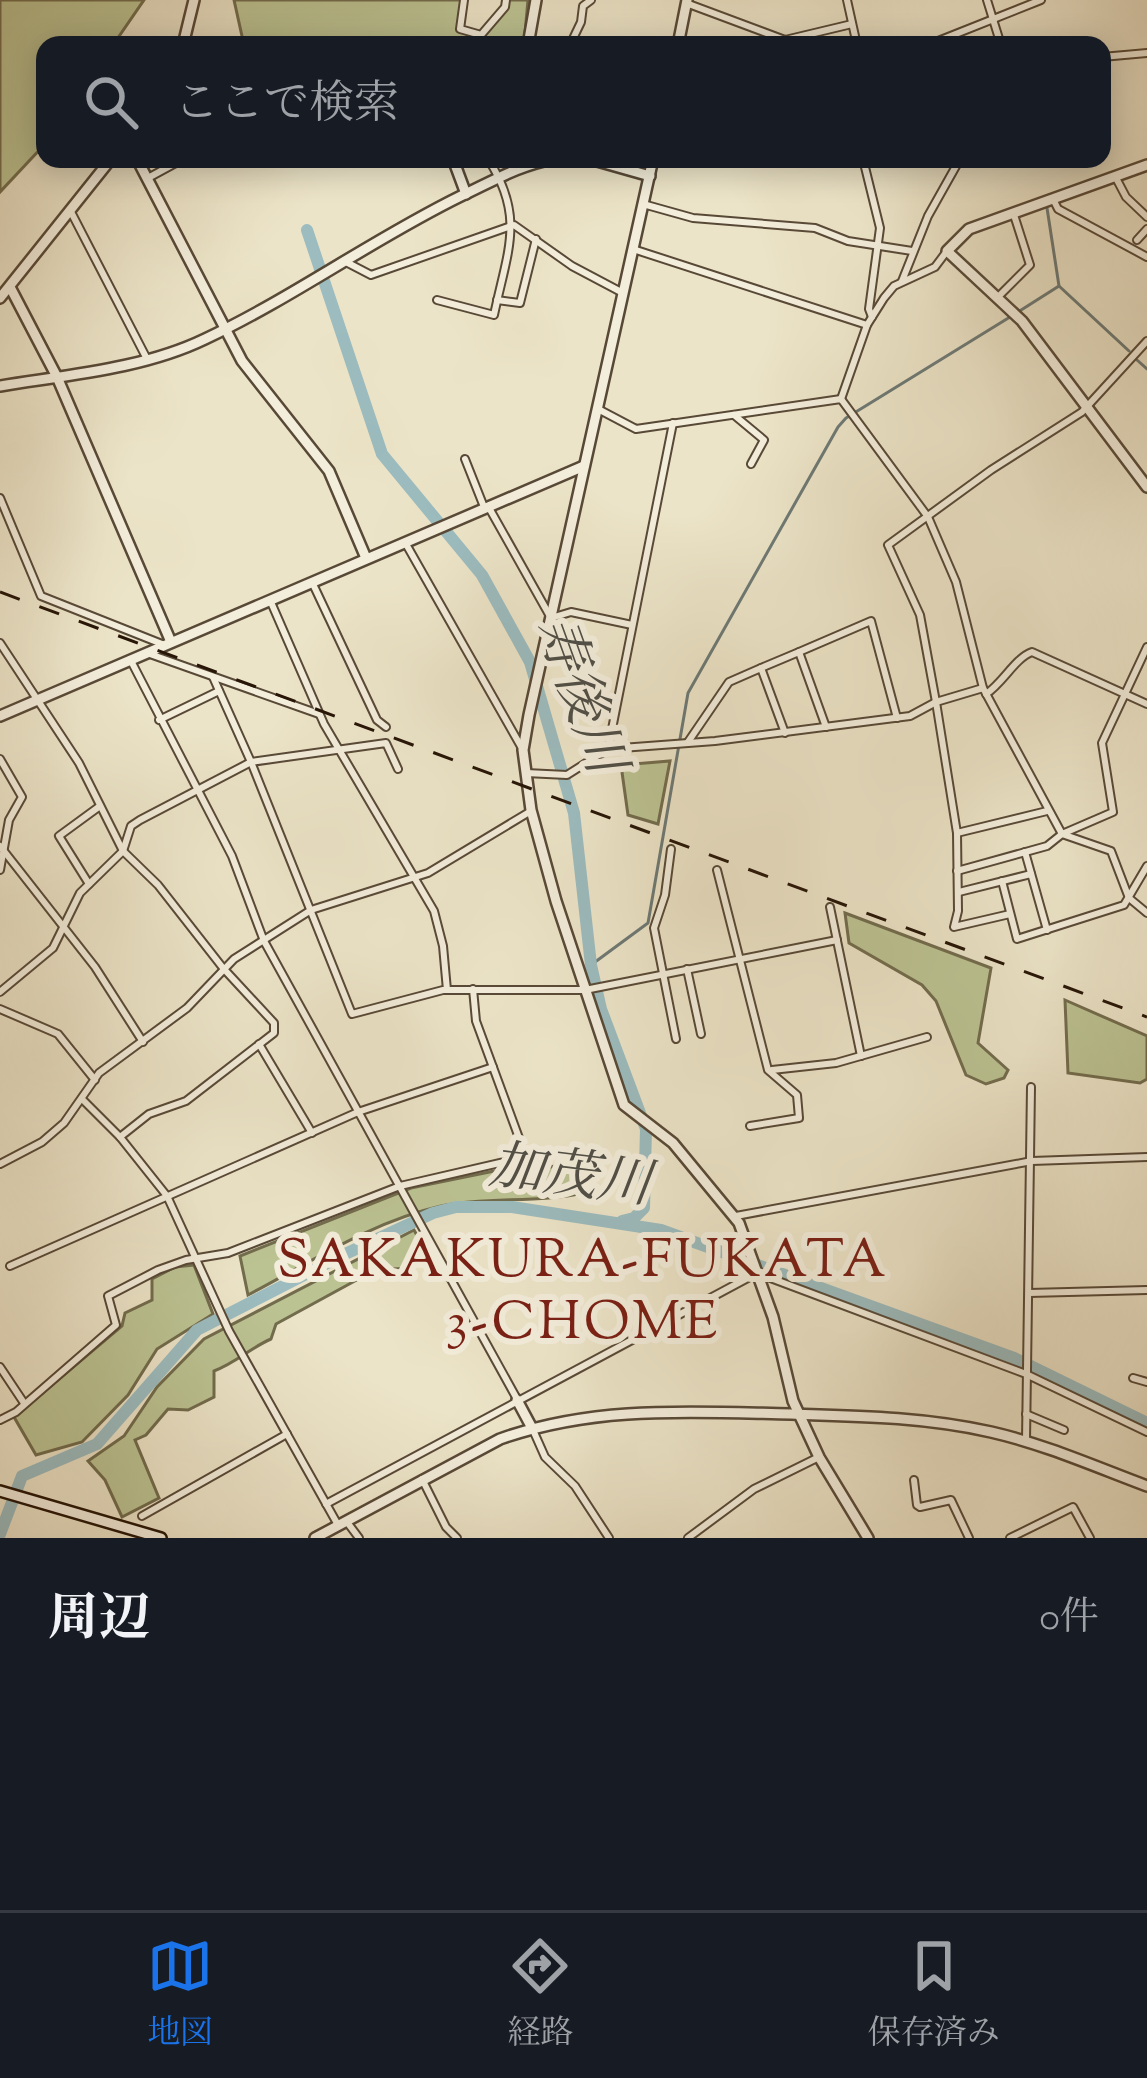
<!DOCTYPE html>
<html lang="ja">
<head>
<meta charset="utf-8">
<style>
	body { margin:0; font-family:"Sorts Mill Goudy","Noto Serif JP",serif; background:#242831; color:#f1f3f6 }
	.list { margin:0; padding:0; list-style:none }
	h2 { display:flex; justify-content:space-between; align-items:center; height:156px; margin:0; padding:0 48px; font-size:51px }
	h2 small { font-size:39px; font-weight:400; color:#9ea1a6 }
	.icon { flex:none; width:66px; height:66px; fill:none; stroke:currentColor; stroke-width:2; stroke-linecap:round; stroke-linejoin:round }
	.map { position:relative; flex:none; width:1147px; height:1538px; overflow:hidden }
	.search { position:absolute; background:#171b24; box-shadow:0 6px 30px #0003; left:36px; right:36px; top:36px; height:132px; display:flex; align-items:center; gap:30px; box-sizing:border-box; padding:0 42px; border-radius:24px; color:#9ea1a6; font-size:45px }
	.sheet { height:372px; background:#171b24 }
	nav { display:flex; justify-content:space-around; align-items:center; box-sizing:border-box; height:168px; border-top:3px solid #363941; background:#171b24; font-size:33px; color:#9ea1a6 }
	nav a { display:grid; justify-items:center; gap:6px }
	nav .on { color:#1a73e8 }
	.map>svg:first-child { display:block }
</style>
</head>
<body>
<div class="map">
<svg width="1147" height="1538" viewBox="0 0 1147 1538">
	<rect width="100%" height="100%" fill="#ece4c8"/>
	<filter id="stains"><feTurbulence type="fractalNoise" baseFrequency=".00167" numOctaves="4"/><feColorMatrix values="0 0 0 0 .2 0 0 0 0 .09 0 0 0 0 .02 0 0 0 .5 -.17"/></filter>
	<radialGradient id="worn" r=".72"><stop offset=".6" stop-color="#630" stop-opacity="0"/><stop offset="1" stop-color="#630" stop-opacity=".3"/></radialGradient>
	<g fill="#bcc393" stroke="#726c4d" stroke-width="3">
		<polygon points="0,0 144,0 113,45 45,45 45,144 0,192"/>
		<polygon points="234,0 464,0 460,29 480,35 504,7 506,0 528,0 524,45 244,45"/>
		<polygon points="670,761 658,824 628,815 621,765"/>
		<polygon points="845,913 991,968 978,1043 1008,1070 1004,1078 986,1084 966,1075 936,1001 922,985 849,943"/>
		<polygon points="1065,1000 1147,1036 1147,1079 1140,1083 1068,1073"/>
		<path d="M545 1156 551 1167 583 1158 587 1192C539 1204 489 1196 441 1206 373 1221 309 1263 248 1295L240 1256 411 1188 509 1168Z"/>
		<path d="M414 1230 429 1257 411 1268 375 1270 276 1324 271 1339C250 1348 236 1363 214 1371V1397L188 1410 168 1409 146 1435 135 1440 159 1498 122 1517 105 1480 88 1461 124 1436 157 1387 204 1339Z"/>
		<polygon points="194,1265 213,1314 157,1349 128,1395 82,1442 36,1455 14,1417 122,1326 125,1313 152,1300 152,1279 175,1267"/>
	</g>
	<g fill="none" stroke-linecap="round" stroke-linejoin="round">
		<g stroke="#6d7975" stroke-width="3">
			<polyline points="1047,208 1059,286 1129,351"/>
			<polyline points="1018,312 1059,286"/>
			<polyline points="1137,360 1147,369"/>
			<polyline points="591,965 648,923 688,693 838,427 846,418 1010,317"/>
		</g>
		<g stroke="#9cbcbf" stroke-width="12">
			<polyline points="307,230 382,454 482,575 530,662 574,813 591,965 601,1009 646,1129 644,1208 634,1218 622,1221"/>
			<polyline points="0,1534 22,1476 97,1444 197,1330 343,1255 433,1213 456,1207 512,1207 661,1230 1014,1358 1147,1423"/>
		</g>
		<defs>
			<g id="minor">
				<polyline points="464,0 460,29 481,35 505,7 506,0"/>
				<polyline points="847,0 857,45"/>
				<polyline points="987,0 1001,45"/>
				<polyline points="686,3 785,40 852,24"/>
				<polyline points="570,45 581,22 583,6 591,0"/>
				<polyline points="928,45 1041,0"/>
				<polyline points="1102,57 1147,53"/>
				<polyline points="863,159 880,228 869,309 872,317"/>
				<polyline points="148,178 183,159"/>
				<polyline points="1116,178 1126,197 1147,217"/>
				<polyline points="1054,201 1058,209 1147,257"/>
				<polyline points="643,204 693,218 815,228 848,241 912,251"/>
				<polyline points="70,210 147,359"/>
				<polyline points="1137,240 1147,229"/>
				<polyline points="633,249 867,325"/>
				<polyline points="346,262 371,275 514,225 572,266 623,293"/>
				<polyline points="902,281 928,216 960,159"/>
				<polyline points="998,297 1030,265 1014,215"/>
				<path d="M437 300 494 315C507 252 526 217 488 159"/>
				<polyline points="497,300 520,303 536,239"/>
				<polyline points="841,399 867,325 884,298 894,286 935,267 947,251"/>
				<polyline points="598,409 636,429 841,399 928,517 956,582 983,688 1062,834 1111,851 1129,898 1147,913"/>
				<polyline points="734,415 764,440 751,464"/>
				<polyline points="465,459 484,507"/>
				<polyline points="0,498 41,596 162,644"/>
				<polyline points="488,506 551,618 571,612 632,625"/>
				<polyline points="406,544 523,750"/>
				<polyline points="312,582 377,720 386,727"/>
				<polyline points="270,600 324,724 434,911 443,946 447,990"/>
				<polyline points="0,643 79,763 123,851 158,885 223,968 274,1023 274,1033 186,1101 149,1114 120,1137"/>
				<polyline points="147,653 319,714"/>
				<polyline points="130,659 232,856 264,941 517,1399"/>
				<polyline points="761,668 799,652"/>
				<polyline points="213,677 251,762 352,1014 443,990 585,990 837,940"/>
				<path d="M986 694C1003 683 1015 658 1032 652L1147 704"/>
				<polyline points="159,720 219,691"/>
				<polyline points="826,727 799,652 871,621 897,718"/>
				<polyline points="688,742 729,682 761,668 785,733"/>
				<polyline points="608,749 673,423"/>
				<polyline points="0,759 22,797 9,820 0,870"/>
				<polyline points="526,773 567,775 608,749 715,741 910,716 936,702 983,688"/>
				<polyline points="957,833 1047,811"/>
				<polyline points="0,846 95,967 143,1042"/>
				<polyline points="671,849 665,895 654,928 676,1039"/>
				<polyline points="1025,852 1047,930"/>
				<polyline points="717,870 768,1070 797,1095 799,1118 750,1126"/>
				<polyline points="957,871 1047,846 1062,834 1113,812 1102,743 1147,647"/>
				<polyline points="1002,881 1017,939 1124,905 1147,866"/>
				<polyline points="89,884 59,836 100,806"/>
				<polyline points="959,892 1031,874"/>
				<polyline points="830,907 861,1056"/>
				<polyline points="1010,914 954,927 958,911 957,833 936,702 920,615 888,545 991,470 1082,412 1147,341"/>
				<polyline points="687,969 701,1034"/>
				<polyline points="0,992 53,948 80,893 123,851 131,826 140,820 251,762 386,743 398,769"/>
				<polyline points="0,1009 58,1034 95,1080"/>
				<polyline points="259,1044 312,1133"/>
				<polyline points="772,1070 836,1063 927,1037"/>
				<polyline points="82,1099 120,1137 167,1196 229,1331 338,1525"/>
				<polyline points="0,1164 42,1142 64,1123 99,1073 187,1008 234,959 311,910 428,873 531,811"/>
				<polyline points="736,1216 1032,1161 1147,1157"/>
				<polyline points="10,1266 358,1112 493,1067"/>
				<polyline points="1029,1293 1147,1290"/>
				<polyline points="0,1367 24,1403"/>
				<polyline points="1133,1378 1147,1382"/>
				<polyline points="1026,1414 1064,1430"/>
				<polyline points="0,1420 16,1412 116,1325 108,1296 158,1270 186,1260 228,1253 400,1186 526,1157 476,1021 473,989"/>
				<polyline points="533,1430 545,1457 575,1486 609,1538"/>
				<polyline points="1026,1441 1031,1087"/>
				<polyline points="422,1479 446,1527 457,1538"/>
				<polyline points="914,1480 917,1505 920,1507 951,1500 969,1538"/>
				<polyline points="326,1504 757,1273 1026,1374 1147,1432"/>
				<polyline points="142,1516 287,1434"/>
				<polyline points="347,1522 359,1538"/>
				<polyline points="688,1538 754,1489 819,1457"/>
				<polyline points="1010,1538 1073,1507 1090,1538"/>
			</g>
			<g id="tertiary">
				<polyline points="183,45 194,0"/>
				<polyline points="528,45 536,0"/>
				<polyline points="678,45 687,0"/>
				<polyline points="137,159 242,361 329,471 366,558"/>
				<polyline points="453,159 466,194"/>
				<polyline points="590,159 650,176"/>
				<polyline points="653,159 529,715 523,750 531,810 556,901 624,1105 673,1143 739,1223 773,1317 793,1401 819,1457 868,1538"/>
				<polyline points="1147,165 969,229 947,251 1022,321 1147,487"/>
				<polyline points="10,287 57,377 171,642"/>
				<polyline points="0,298 111,159"/>
				<path d="M0 386C67 375 143 369 205 339 294 297 373 239 461 196 491 182 521 164 554 159"/>
				<polyline points="0,716 584,466"/>
				<polyline points="517,1400 532,1428"/>
				<path d="M315 1538 500 1439C595 1405 691 1412 791 1414 858 1416 925 1417 991 1432 1044 1444 1096 1467 1147 1486"/>
			</g>
			<polyline id="secondary" points="0,1491 161,1538"/>
		</defs>
		<use href="#minor" stroke="#584937" stroke-width="10"/>
		<use href="#tertiary" stroke="#584937" stroke-width="14"/>
		<use href="#secondary" stroke="#271507" stroke-width="14"/>
		<use href="#minor" stroke="#f3eddb" stroke-width="6"/>
		<use href="#tertiary" stroke="#f3eddb" stroke-width="9"/>
		<use href="#secondary" stroke="#f3eddb" stroke-width="9"/>
		<polyline stroke="#271507" stroke-width="3" stroke-dasharray="21 21" stroke-linecap="butt" points="0,592 1147,1017"/>
	</g>
	<g text-anchor="middle" dominant-baseline="central" stroke-width="12" stroke-linejoin="round" paint-order="stroke">
		<g font-size="54" font-style="italic" fill="#504f47" stroke="#f3eddb">
			<text transform="translate(577 696) rotate(70)">寿後川</text>
			<text transform="translate(570 1179) rotate(7)">加茂川</text>
		</g>
		<g font-size="54" letter-spacing="3" fill="#7a1f14" stroke="#f3eddb">
			<text x="583" y="1263">SAKAKURA-FUKATA<tspan x="583" dy="62">3-CHOME</tspan></text>
		</g>
	</g>
	<rect width="100%" height="100%" filter="url(#stains)"/>
	<rect width="100%" height="100%" fill="url(#worn)"/>
</svg>
<div class="search"><svg class="icon" aria-label="search" viewBox="0 0 24 24"><circle cx="10" cy="10" r="6"/><path d="M15 15l6 6"/></svg>ここで検索</div>
</div>
<section class="sheet">
<h2>周辺<small>0件</small></h2>
<ul class="list">
</ul>
</section>
<nav>
<a class="on"><svg class="icon" aria-label="map" viewBox="0 0 24 24"><path d="M3 6l6-2 6 2 6-2v14l-6 2-6-2-6 2zM9 4v14M15 6v14"/></svg>地図</a>
<a><svg class="icon" aria-label="directions" viewBox="0 0 24 24"><path d="M12 3l9 9-9 9-9-9zM9 14v-3h6M13 9l2 2-2 2"/></svg>経路</a>
<a><svg class="icon" aria-label="saved" viewBox="0 0 24 24"><path d="M7 4h10v16l-5-4-5 4z"/></svg>保存済み</a>
</nav>
</body>
</html>
